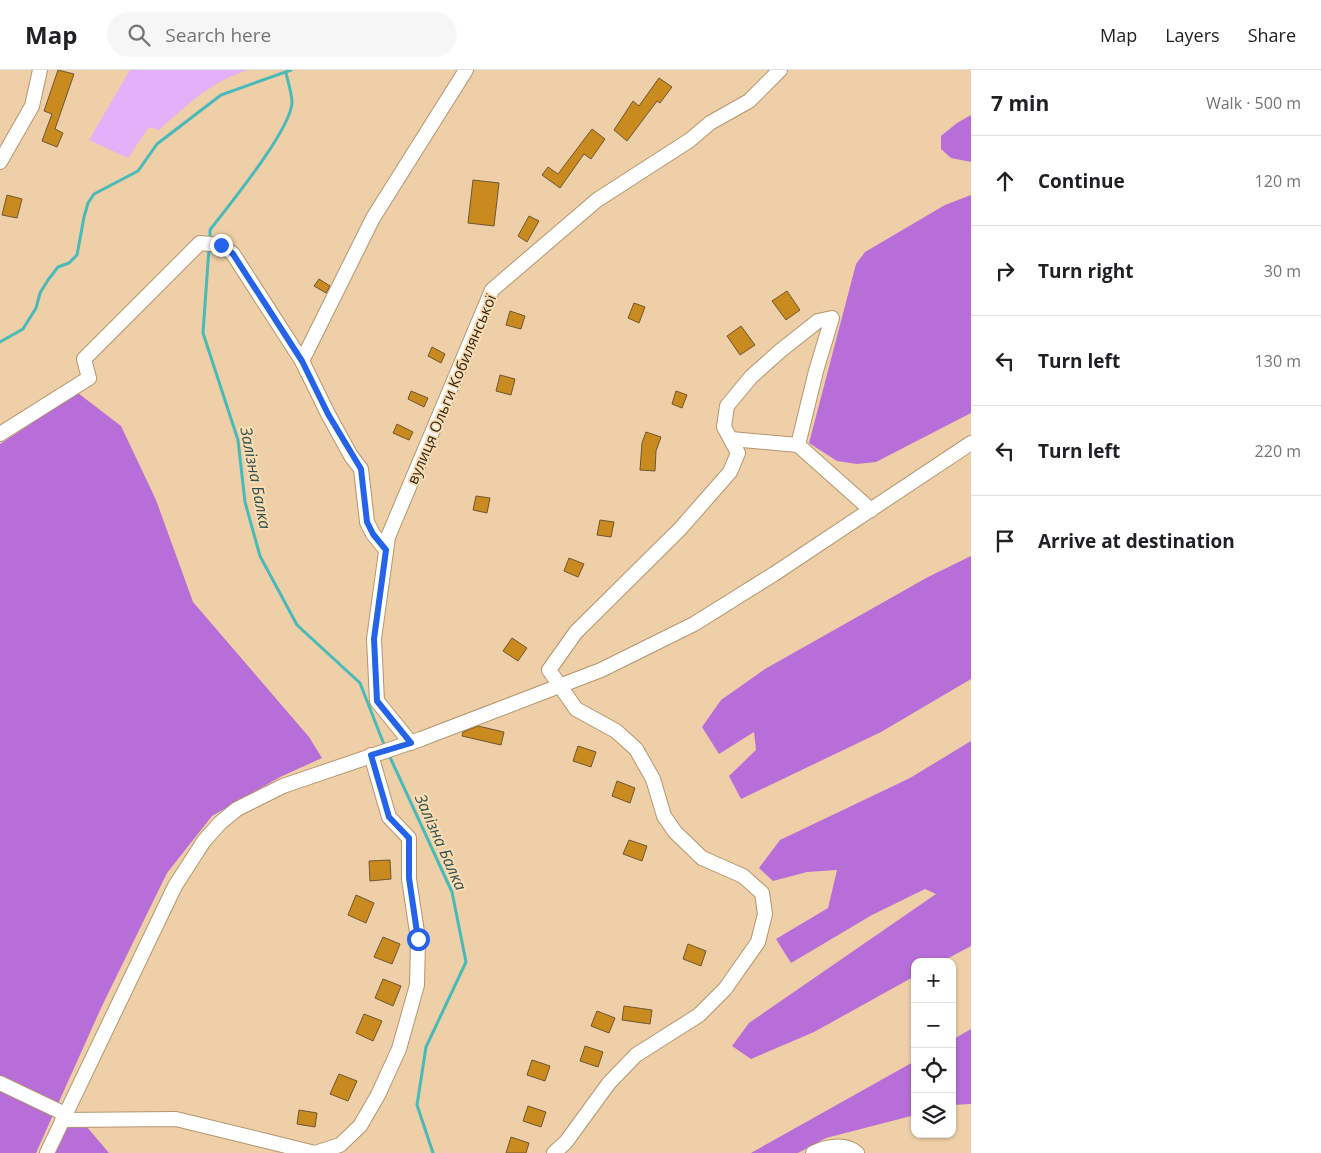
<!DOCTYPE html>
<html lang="en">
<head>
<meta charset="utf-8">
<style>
	body { margin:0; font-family:"Open Sans",sans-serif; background:#f6f6f6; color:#202124 }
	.controls { position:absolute; right:15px; bottom:15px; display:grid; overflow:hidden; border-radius:10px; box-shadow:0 1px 4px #0004 }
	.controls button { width:45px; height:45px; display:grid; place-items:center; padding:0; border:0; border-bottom:1px solid #e0e0e0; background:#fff; color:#202124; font:25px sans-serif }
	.stop { position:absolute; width:15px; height:15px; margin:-11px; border:4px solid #2563eb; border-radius:50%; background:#fff }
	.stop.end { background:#2563eb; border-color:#fff; box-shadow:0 1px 5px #0008 }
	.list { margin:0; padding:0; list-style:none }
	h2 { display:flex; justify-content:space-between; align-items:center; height:65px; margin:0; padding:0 20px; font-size:21px }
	h2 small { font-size:16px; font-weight:400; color:#757577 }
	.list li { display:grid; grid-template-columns:32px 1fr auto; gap:15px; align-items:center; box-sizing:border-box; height:90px; padding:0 20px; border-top:1px solid #e0e0e0 }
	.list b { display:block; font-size:19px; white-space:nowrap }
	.list em { font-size:16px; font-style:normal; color:#757577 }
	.icon { flex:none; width:28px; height:28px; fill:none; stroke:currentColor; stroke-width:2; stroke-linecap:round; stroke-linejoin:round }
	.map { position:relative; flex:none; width:971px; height:1083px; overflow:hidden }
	header { display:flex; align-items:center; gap:30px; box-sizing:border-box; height:70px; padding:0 25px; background:#fff; border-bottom:1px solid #e0e0e0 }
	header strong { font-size:24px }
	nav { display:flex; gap:28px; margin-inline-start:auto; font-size:18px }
	.search { width:350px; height:45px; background:#f6f6f6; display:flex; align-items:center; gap:12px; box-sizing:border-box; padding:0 18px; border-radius:28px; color:#757577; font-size:19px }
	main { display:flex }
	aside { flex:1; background:#fff }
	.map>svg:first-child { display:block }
</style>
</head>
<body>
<header>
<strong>Map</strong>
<div class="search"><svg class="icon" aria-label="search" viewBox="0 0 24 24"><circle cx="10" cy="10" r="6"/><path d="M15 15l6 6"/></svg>Search here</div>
<nav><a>Map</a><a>Layers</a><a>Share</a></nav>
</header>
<main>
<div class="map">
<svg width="971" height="1083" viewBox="0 0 971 1083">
	<rect width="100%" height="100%" fill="#eecfa7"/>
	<path fill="#e3b0fa" d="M130 0H248C212 11 187 35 159 60L149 57 128 88 89 70Z"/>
	<g fill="#b86ed9">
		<polygon points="971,45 971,92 951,88 941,79 941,66 957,53"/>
		<polygon points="971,125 971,343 876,392 857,394 837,391 809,373 856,194 865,182 945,135"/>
		<polygon points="78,323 121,356 156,430 193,532 309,667 322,688 280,707 212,746 167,803 101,938 36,1083 0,1083 0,374"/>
		<polygon points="971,486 971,609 881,662 741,729 729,706 756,680 754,662 719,684 702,657 721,630 765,599 928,507"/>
		<polygon points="971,671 971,876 941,892 915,892 915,906 814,962 751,989 732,976 749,953 936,824 925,819 872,845 791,893 776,869 828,838 837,800 807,802 773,811 759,798 780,770 910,708"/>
		<polygon points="971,959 971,1034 952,1035 952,970"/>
		<polygon points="915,991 915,1045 826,1068 798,1083 751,1083"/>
		<polygon points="66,1056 87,1057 109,1083 54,1083"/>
	</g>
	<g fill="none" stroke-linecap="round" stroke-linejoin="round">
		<g stroke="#48bab9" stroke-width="3">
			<path d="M210 169V160C229 135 290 61 292 33 292 24 288 12 286 3"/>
			<polyline points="209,178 203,263 238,370 245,432 260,486 297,555 360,613 385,677"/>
			<polyline points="0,272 23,259 36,238 40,223 48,210 58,197 69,193 77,185 84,147 88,133 94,124 138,101 157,74 221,25 291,0"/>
			<polyline points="389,685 452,822 466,892 426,977 417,1035 433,1083"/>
		</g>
	</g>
	<g fill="#c98b1f" stroke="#705530">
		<polygon points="58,0 74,4 55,59 63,63 57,77 42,71 52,44 44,41"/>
		<polygon points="659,8 672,17 660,33 657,31 627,71 614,60 633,31 639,36"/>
		<polygon points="592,59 605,69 591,89 584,84 560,118 542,105 548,97 558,104"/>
		<polygon points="473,110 499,113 494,156 468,153"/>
		<polygon points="7,125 22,129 17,148 2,145"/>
		<polygon points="529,146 539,151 527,172 518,166"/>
		<polygon points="319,209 330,216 326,223 314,216"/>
		<polygon points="787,221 800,240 786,250 772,231"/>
		<polygon points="634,233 645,237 639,253 628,248"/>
		<polygon points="510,241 525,246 521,259 506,255"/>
		<polygon points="741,256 755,275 740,285 727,266"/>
		<polygon points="432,277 445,284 441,293 428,286"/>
		<polygon points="500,305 515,309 511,325 496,321"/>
		<polygon points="411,321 428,328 424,337 408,329"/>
		<polygon points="676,321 687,325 682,338 672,334"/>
		<polygon points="397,354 413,362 409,370 393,363"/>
		<polygon points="646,362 661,367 656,381 655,401 640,400 642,373"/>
		<polygon points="476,426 490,428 487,443 473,440"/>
		<polygon points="600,450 614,452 611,467 597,465"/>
		<polygon points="569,488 584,494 578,507 564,501"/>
		<polygon points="512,568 527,578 518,591 503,581"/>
		<polygon points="478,656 504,662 501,675 462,666 463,662"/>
		<polygon points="578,676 596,682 591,697 573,691"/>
		<polygon points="617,711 635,718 630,733 612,726"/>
		<polygon points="629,770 647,776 642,791 623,784"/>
		<polygon points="390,790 391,809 370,811 369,791"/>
		<polygon points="356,825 374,833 366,853 348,845"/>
		<polygon points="383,867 400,874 392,894 374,887"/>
		<polygon points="688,874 706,881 701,896 683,889"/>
		<polygon points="383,909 401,916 393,936 375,928"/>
		<polygon points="624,936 652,940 650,954 622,950"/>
		<polygon points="597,941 615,948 609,963 591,956"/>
		<polygon points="364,944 382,951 373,971 356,963"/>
		<polygon points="585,976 603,982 598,997 580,991"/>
		<polygon points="532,990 550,996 545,1011 527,1005"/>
		<polygon points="339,1004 357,1011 348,1031 330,1024"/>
		<polygon points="528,1036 546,1042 541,1057 523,1051"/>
		<polygon points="299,1040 317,1043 315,1057 297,1054"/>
		<polygon points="511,1067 529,1073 526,1083 506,1083"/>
	</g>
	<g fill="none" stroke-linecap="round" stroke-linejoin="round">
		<defs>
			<g id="minor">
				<polyline points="0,92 32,36 40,0"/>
				<polyline points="302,291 373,148 466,0"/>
				<polyline points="0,364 89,308 84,289 200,173 221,175 233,184 302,291 328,344 351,386 361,399 367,452 373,464 386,480"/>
				<polyline points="731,369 798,375"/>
				<polyline points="411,673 377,631 374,569 388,467 492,220 597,130 690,70 710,53 749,31 780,0"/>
				<polyline points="0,1013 65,1044"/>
				<polyline points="62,1050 176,1049 315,1083"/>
				<polyline points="47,1083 175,816 204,771 220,753 237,739 283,716 421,669 601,600 694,554 774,504 971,373"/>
				<polyline points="315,1083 340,1075 360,1056 378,1025 399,979 417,915 418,869 409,809 409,768 389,747 371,685"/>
				<polyline points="554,1083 566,1072 609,1013 636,985 699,945 725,919 758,872 765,844 762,823 743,806 702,788 675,762 664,746 653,709 636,679 616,661 576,639 549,600 576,562 680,459 730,402 738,383 724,357 727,336 751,307 780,281 818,251 832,248 816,301 798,375 871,440"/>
				<path d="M813 1083C826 1076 845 1073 857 1083"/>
			</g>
		</defs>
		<use href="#minor" stroke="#b3966f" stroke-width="16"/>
		<use href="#minor" stroke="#fff" stroke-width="14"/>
	</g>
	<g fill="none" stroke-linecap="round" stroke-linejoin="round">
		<polyline stroke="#2563eb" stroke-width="6" points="221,175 233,184 302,291 328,344 361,399 367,452 373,464 386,480 374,569 377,631 411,673 371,685 389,747 409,768 409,808 418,869"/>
	</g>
	<g text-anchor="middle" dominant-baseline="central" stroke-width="4" stroke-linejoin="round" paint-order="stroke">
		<g font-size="15" fill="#312616" stroke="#fbdcb3">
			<text transform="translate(451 319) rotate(-67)">вулиця Ольги Кобилянської</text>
		</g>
		<g font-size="16" font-style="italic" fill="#2f5150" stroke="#fbdcb3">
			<text transform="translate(256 408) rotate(79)">Залізна Балка</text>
			<text transform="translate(441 772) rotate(66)">Залізна Балка</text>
		</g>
	</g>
</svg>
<div class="controls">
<button>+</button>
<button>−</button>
<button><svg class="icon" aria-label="locate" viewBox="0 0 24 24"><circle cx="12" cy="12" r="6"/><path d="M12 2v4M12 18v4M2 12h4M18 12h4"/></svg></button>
<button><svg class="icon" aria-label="layers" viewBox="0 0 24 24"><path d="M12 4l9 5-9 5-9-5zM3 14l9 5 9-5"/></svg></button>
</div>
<div class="stop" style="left:418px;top:869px"></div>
<div class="stop end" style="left:221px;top:175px"></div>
</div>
<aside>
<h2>7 min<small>Walk · 500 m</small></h2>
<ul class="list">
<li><svg class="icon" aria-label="ahead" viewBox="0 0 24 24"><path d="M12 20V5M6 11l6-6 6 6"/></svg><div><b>Continue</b></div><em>120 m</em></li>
<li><svg class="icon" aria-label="right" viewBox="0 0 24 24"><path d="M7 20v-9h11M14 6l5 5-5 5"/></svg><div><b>Turn right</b></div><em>30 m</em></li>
<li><svg class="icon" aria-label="left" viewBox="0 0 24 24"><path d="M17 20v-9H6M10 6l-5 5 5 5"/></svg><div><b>Turn left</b></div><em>130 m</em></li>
<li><svg class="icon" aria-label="left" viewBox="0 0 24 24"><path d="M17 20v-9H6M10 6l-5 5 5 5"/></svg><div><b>Turn left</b></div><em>220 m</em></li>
<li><svg class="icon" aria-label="arrive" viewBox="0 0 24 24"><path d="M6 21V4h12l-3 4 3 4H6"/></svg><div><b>Arrive at destination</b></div></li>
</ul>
</aside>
</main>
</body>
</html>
